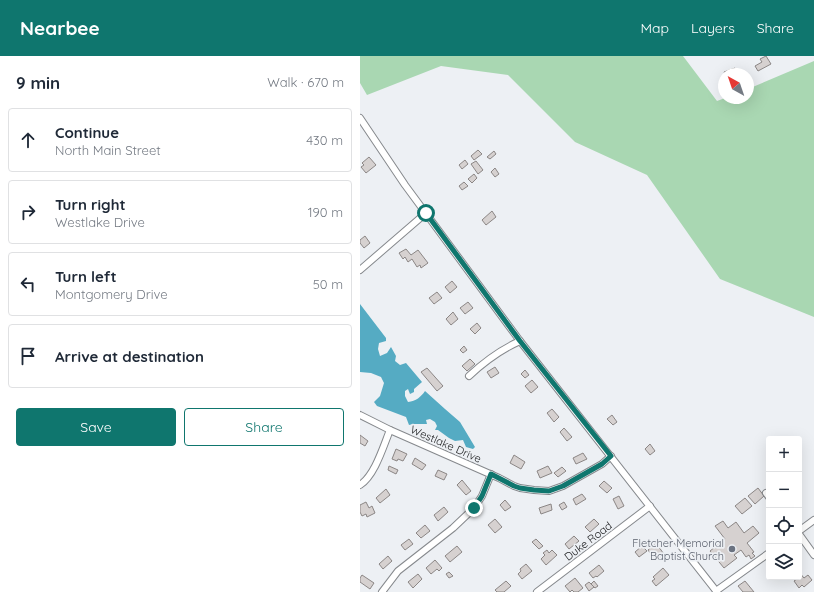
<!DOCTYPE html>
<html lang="en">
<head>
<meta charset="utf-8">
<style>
	body { margin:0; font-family:Quicksand,sans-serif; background:#f6f6f7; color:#1f2937 }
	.controls { position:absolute; right:12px; bottom:12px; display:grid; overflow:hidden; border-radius:4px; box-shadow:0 4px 16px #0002 }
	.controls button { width:36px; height:36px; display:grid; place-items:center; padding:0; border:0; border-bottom:1px solid #e0e1e3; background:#fff; color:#1f2937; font:20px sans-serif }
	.compass { position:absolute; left:358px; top:12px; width:36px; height:36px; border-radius:50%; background:#fff; box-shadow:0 4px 16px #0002; rotate:320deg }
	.stop { position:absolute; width:12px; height:12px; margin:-9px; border:3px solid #0f766e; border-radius:50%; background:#fff }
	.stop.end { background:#0f766e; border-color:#fff; box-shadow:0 1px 4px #0008 }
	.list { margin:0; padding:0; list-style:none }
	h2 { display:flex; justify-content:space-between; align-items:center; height:52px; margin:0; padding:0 16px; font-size:17px }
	h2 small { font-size:13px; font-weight:400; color:#747a83 }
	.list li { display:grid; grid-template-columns:26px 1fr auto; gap:12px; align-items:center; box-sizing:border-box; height:64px; margin:0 8px 8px; padding:0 8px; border:1px solid #e0e1e3; border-radius:4px }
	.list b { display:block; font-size:15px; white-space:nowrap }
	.list p { margin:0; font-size:13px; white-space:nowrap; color:#747a83 }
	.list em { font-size:13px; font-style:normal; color:#747a83 }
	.actions { display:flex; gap:8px; padding:12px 16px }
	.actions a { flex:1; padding:9px 0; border:1px solid #0f766e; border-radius:4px; text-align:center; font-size:14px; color:#0f766e }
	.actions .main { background:#0f766e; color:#fff }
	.icon { flex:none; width:22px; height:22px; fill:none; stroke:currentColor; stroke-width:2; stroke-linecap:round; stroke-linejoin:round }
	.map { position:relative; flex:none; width:454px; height:536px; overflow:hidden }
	header { display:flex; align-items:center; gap:24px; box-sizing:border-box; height:56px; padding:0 20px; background:#0f766e; color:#fff }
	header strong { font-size:19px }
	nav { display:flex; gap:22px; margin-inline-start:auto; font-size:14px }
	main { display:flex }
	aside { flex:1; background:#fff }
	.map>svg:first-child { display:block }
</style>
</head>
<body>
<header>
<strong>Nearbee</strong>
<nav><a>Map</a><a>Layers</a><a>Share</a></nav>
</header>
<main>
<aside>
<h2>9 min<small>Walk · 670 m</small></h2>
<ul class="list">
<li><svg class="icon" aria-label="ahead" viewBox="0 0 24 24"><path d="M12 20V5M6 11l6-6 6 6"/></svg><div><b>Continue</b><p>North Main Street</p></div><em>430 m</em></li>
<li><svg class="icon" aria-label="right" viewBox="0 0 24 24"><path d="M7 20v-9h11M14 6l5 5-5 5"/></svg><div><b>Turn right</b><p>Westlake Drive</p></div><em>190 m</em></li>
<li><svg class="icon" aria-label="left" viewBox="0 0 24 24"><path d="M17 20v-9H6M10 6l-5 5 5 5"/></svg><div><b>Turn left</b><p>Montgomery Drive</p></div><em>50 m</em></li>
<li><svg class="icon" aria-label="arrive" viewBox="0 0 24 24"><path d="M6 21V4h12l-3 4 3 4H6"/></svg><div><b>Arrive at destination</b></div></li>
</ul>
<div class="actions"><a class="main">Save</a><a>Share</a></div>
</aside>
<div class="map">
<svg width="454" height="536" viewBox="0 0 454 536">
	<rect width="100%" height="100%" fill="#edf0f4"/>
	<polygon fill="#a9d7b2" points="0,0 323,0 357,45 365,42 388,42 388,33 454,5 454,261 360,223 287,119 215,86 148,19 81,10 7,39 0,27"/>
	<path fill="#55abc3" d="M0 248 26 282V285L19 287 18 293 20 300 27 297 31 291 36 300 35 305 40 309 46 307 62 326 54 333V336L50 338 48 333 45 335V340L48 346C56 345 61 341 65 335L85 353 100 366 115 391 113 393 106 391 103 384 95 385 89 382 78 374H75L77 370 75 366 70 363 66 364 67 368H53L49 369 46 361 17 350 14 346 20 340 24 327 21 321 11 317 0 316Z"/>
	<g fill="#d6d1d0" stroke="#8b8685">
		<polygon points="406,0 411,8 398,15 395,10 402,6 400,3"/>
		<polygon points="375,12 377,18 365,18 364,16"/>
		<polygon points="118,94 122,98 114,104 111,100"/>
		<polygon points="134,95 136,98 130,103 127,101"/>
		<polygon points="9,101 16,109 6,117 1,111 4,109 2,107"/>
		<polygon points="105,104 108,108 102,113 99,109"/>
		<polygon points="116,105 123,114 118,118 111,108"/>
		<polygon points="135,112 139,118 135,121 131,116"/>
		<polygon points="114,118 117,122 112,127 108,123"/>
		<polygon points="104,126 108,130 102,134 99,130"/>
		<polygon points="132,155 136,161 126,169 122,164"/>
		<polygon points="5,180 10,187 4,192 0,187 0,184"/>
		<polygon points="46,193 51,199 58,194 68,207 61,212 60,209 57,211 52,203 48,206 45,201 43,203 39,197"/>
		<polygon points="92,225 97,231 90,237 85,231"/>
		<polygon points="77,236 82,242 74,248 69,242"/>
		<polygon points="108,246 113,252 105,258 100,252"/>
		<polygon points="93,256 98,263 91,269 86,263"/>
		<polygon points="117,267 121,272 115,278 110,273"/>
		<polygon points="104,290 107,294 103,297 100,294"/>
		<polygon points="110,303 115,308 107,315 102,310"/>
		<polygon points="135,311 139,317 131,322 127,316"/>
		<polygon points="67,312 83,330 77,335 61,316"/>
		<polygon points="165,314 169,319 165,322 161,318"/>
		<polygon points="172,324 178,331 171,337 165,330"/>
		<polygon points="192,353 199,361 194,366 187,357"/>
		<polygon points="252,359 257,366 253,369 247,363"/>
		<polygon points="204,372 212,381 207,385 200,376"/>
		<polygon points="0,379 8,385 5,390 0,387"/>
		<polygon points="290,388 295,395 290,399 285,393"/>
		<polygon points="36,393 47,398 43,405 38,403 37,405 32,403"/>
		<polygon points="223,397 227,403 216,408 213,402"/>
		<polygon points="154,399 165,406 161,413 150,407"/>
		<polygon points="55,402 66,409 62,414 52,408"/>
		<polygon points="29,410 38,414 36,418 28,414"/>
		<polygon points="188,410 192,417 180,422 177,415"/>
		<polygon points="202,411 206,415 198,421 194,417"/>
		<polygon points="78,414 87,418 84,424 75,420"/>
		<polygon points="102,424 111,435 106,439 97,429"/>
		<polygon points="244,425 252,432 247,437 239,430"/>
		<polygon points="398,432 404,440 395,448 388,440"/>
		<polygon points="26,433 30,439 20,447 16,442"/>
		<polygon points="222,438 226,443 216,449 213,443"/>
		<polygon points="259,440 264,450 258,453 253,443"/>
		<polygon points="385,442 392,450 382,458 375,450"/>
		<polygon points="145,444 151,451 145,455 140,449"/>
		<polygon points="6,446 9,452 12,450 15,457 7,461 6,458 2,460 0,456 0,449"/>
		<polygon points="204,446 207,451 202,454 199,449"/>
		<polygon points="191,448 192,454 181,458 179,452"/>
		<polygon points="84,451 88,456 78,465 74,459"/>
		<polygon points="135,463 142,471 135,477 128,469"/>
		<polygon points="234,463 239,468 230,476 225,471"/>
		<polygon points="363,465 368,472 376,466 384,477 393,470 399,477 387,487 394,496 392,497 395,500 391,503 389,499 386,501 381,494 374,499 377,502 364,512 350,495 365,483 355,470"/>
		<polygon points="65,469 70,475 61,482 56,477"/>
		<polygon points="214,480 219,485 209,493 205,488"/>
		<polygon points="49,483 53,488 45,494 41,489"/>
		<polygon points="176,483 183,490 179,493 172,486"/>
		<polygon points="296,487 306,501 301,504 296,499 293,501 288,494"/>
		<polygon points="97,490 102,496 90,506 85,500"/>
		<polygon points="282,490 287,495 279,501 275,496"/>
		<polygon points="187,494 189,497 192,494 197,499 186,509 181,503 185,499 183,497"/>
		<polygon points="28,500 32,505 23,513 19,508"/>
		<polygon points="75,504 82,512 79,515 77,513 71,518 66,512"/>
		<polygon points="166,508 172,515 162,523 158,518 161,515 160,513"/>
		<polygon points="239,509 244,515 237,521 236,520 233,522 229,517"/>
		<polygon points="303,512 309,519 296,530 292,525 295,523 293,521"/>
		<polygon points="89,516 93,520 89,522 86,518"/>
		<polygon points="439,516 444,522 448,519 452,524 444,531 442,529 439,532 434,525 437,523 436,521 439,521"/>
		<polygon points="58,518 62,523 53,532 48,526"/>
		<polygon points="2,519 14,527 10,533 0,526 0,522"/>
		<polygon points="215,522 223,532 218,536 214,536 212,534 210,536 205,530"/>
		<polygon points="146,525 151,530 144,536 137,536 135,534"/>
		<polygon points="234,525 238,530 235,532 231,528"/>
		<polygon points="385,525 394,536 383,536 378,530"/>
		<polygon points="229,526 234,531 229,535 225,529"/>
	</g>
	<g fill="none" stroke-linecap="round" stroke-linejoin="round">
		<defs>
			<g id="minor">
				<polyline points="0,62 45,129 160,285 357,536"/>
				<polyline points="0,214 66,157"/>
				<path d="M109 320C124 306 142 293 160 285"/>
				<polyline points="0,359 30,374 139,422 154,430 160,432 174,434 189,435 203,430 242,408 251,400"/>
				<path d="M0 429C15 419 23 391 30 374"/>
				<polyline points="406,437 409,441"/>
				<polyline points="439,475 454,464"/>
				<polyline points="439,478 454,499"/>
				<polyline points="356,535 409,497"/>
				<polyline points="22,536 38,515 93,472 114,452 122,440 131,418"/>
				<polyline points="177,536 290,450"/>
			</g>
		</defs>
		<use href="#minor" stroke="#86898d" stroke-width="8"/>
		<use href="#minor" stroke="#fff" stroke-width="6"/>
	</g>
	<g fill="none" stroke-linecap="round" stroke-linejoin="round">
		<polyline stroke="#0f766e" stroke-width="5" points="66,157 160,285 251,400 242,408 203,430 189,435 174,434 160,432 154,430 131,418 122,440 114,452"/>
	</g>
	<circle fill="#6b7280" stroke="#edf0f4" stroke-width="1.5" cx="372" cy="493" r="4"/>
	<g text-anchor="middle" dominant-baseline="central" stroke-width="3.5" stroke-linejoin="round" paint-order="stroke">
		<g font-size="11" fill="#212224" stroke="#edf0f4">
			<text transform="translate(86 388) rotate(24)">Westlake Drive</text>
			<text transform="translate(228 485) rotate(-37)">Duke Road</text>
		</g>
		<g font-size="11" fill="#5b616d" stroke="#edf0f4" text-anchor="end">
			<text x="364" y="487">Fletcher Memorial<tspan x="364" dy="13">Baptist Church</tspan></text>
		</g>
	</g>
</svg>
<div class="controls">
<button>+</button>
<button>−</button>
<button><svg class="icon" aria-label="locate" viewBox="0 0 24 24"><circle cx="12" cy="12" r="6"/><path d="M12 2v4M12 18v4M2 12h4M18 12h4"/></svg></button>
<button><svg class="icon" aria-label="layers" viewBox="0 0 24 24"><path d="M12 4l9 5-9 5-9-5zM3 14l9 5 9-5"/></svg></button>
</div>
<svg class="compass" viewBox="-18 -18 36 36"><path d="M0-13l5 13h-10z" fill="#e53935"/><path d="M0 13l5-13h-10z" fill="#747a83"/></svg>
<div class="stop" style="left:66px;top:157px"></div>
<div class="stop end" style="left:114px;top:452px"></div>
</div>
</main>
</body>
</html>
